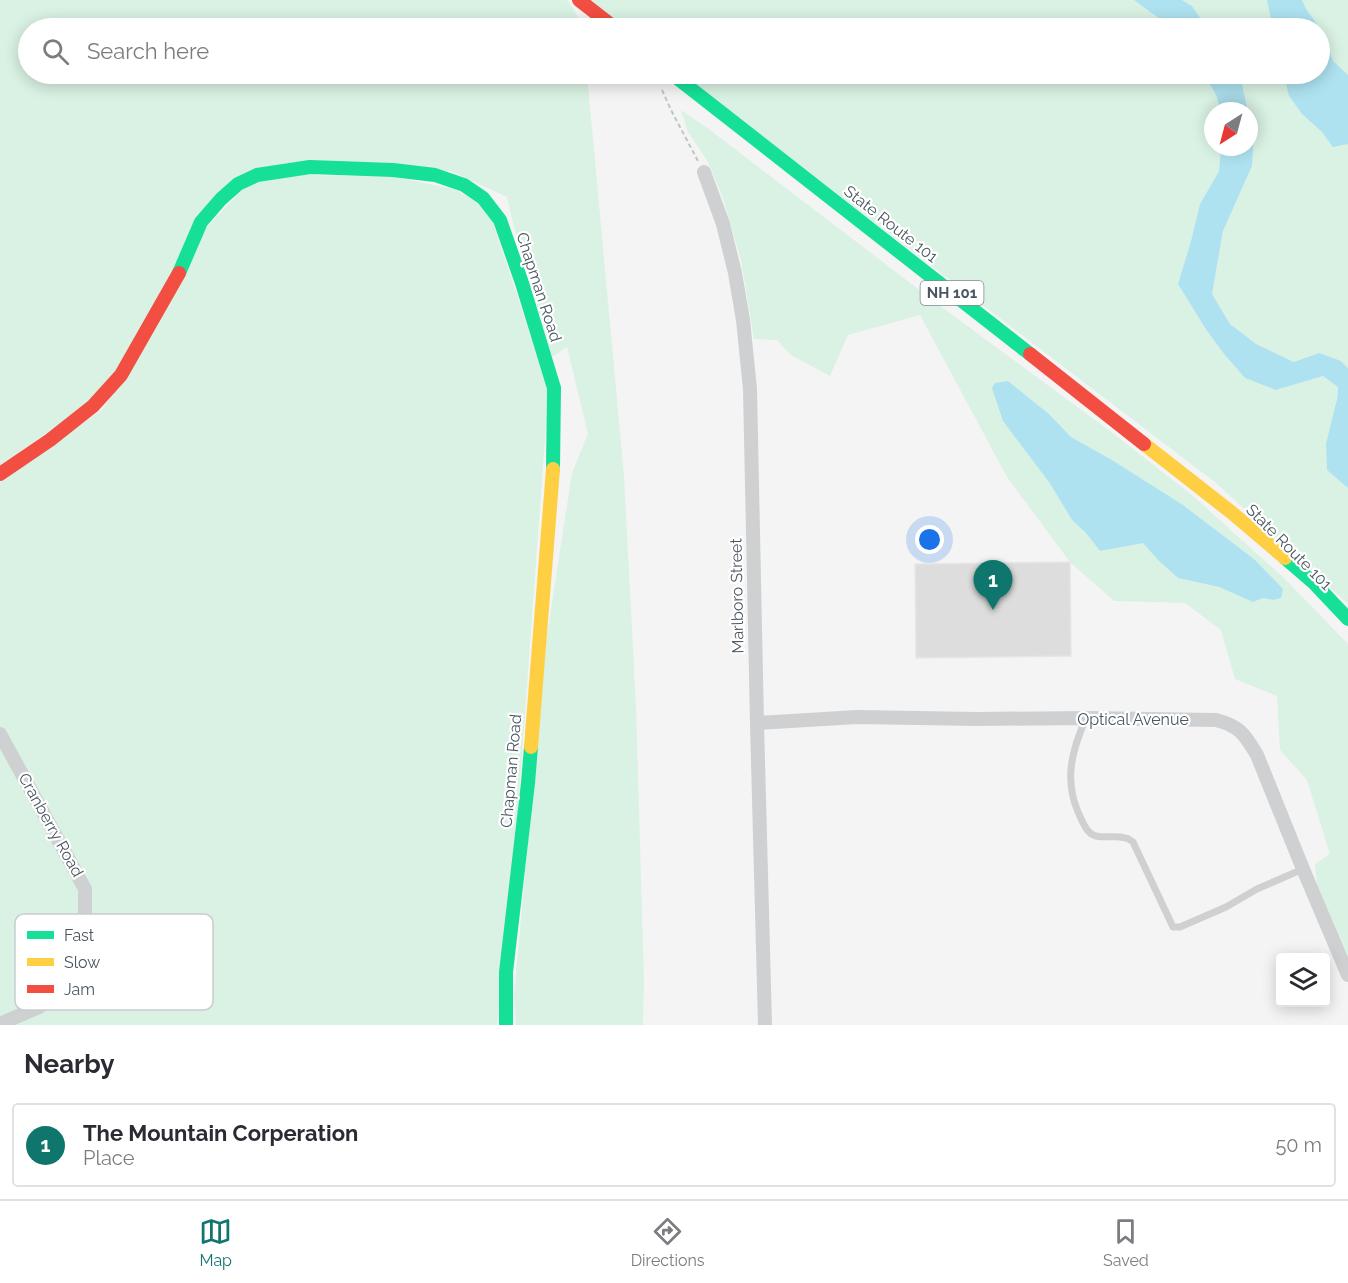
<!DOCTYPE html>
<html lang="en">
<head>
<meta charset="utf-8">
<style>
	body { margin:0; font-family:Raleway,sans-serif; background:#f7f7f7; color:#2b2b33 }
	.controls { position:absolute; right:18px; bottom:18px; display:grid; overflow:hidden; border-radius:6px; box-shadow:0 3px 15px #0003 }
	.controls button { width:54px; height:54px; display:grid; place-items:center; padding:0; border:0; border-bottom:2px solid #e1e1e2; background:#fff; color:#2b2b33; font:30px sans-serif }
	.compass { position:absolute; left:1204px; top:102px; width:54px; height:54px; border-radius:50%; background:#fff; box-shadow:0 3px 15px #0003; rotate:216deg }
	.you { position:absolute; left:930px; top:540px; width:21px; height:21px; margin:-15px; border:4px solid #fff; border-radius:50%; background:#1a73e8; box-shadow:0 0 0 9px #1a73e833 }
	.badge { display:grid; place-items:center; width:39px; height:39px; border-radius:50%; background:#0f766e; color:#fff; font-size:20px; font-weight:700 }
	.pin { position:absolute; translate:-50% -50px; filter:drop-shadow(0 2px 3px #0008) }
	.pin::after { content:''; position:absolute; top:32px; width:21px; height:18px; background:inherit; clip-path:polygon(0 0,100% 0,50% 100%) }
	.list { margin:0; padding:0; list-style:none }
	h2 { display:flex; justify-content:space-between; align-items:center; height:78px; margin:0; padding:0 24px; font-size:26px }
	h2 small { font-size:20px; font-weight:400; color:#7c7c81 }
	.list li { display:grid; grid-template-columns:39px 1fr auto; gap:18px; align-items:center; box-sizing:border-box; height:84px; margin:0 12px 12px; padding:0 12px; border:2px solid #e1e1e2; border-radius:6px }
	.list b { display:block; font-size:22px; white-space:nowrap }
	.list p { margin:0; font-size:20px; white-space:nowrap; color:#7c7c81 }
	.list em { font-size:20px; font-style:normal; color:#7c7c81 }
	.icon { flex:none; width:33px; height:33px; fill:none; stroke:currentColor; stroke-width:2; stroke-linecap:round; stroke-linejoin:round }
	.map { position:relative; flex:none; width:1348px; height:1025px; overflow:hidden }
	.search { position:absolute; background:#fff; box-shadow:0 3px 15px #0003; left:18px; right:18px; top:18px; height:66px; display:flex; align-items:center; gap:15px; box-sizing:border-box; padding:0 21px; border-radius:33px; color:#7c7c81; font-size:22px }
	.sheet { height:174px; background:#fff }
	nav { display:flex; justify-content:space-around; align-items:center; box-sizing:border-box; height:84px; border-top:2px solid #e1e1e2; background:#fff; font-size:16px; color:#7c7c81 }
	nav a { display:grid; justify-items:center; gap:3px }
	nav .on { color:#0f766e }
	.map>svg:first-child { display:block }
</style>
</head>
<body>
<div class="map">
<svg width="1348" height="1025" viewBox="0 0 1348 1025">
	<rect width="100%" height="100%" fill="#f4f4f4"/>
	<g fill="#d9f2e3" fill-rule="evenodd">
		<polygon points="0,0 567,0 569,2 582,24 582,28 28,28 28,74 587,74 624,476 636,707 644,980 643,1025 516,1025 514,996 546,642 572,473 588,434 567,347 552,357 514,227 507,197 451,171 251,170 179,260 116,374 89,404 0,465"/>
		<polygon points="591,0 1134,0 1172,28 623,28"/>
		<polygon points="1182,0 1348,0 1348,368 1341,361 1294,362 1256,344 1230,324 1212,294 1223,231 1252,166 1249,111 1241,79 1237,74 1320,74 1320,28 1207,28 1192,6"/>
		<polygon points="680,74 1204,74 1217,97 1220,111 1213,111 1213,147 1221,147 1219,171 1200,204 1191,241 1178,284 1205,328 1224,354 1245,378 1276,390 1323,376 1338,387 1327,470 1348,488 1348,604 1216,483"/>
		<path d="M681 110 710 130 939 305 1114 434 1193 496 1284 578 1348 644V956L1317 884 1315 864 1330 854 1307 780 1280 750 1277 696 1235 679 1221 630 1185 603 1114 601 1070 562 1007 477 920 315 848 335 830 376 791 355 777 340 754 339 741 260 723 198 708 162 688 132ZM1008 381 1049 414 1071 437 1112 460 1183 505 1254 559 1273 600 1263 598 1253 602 1219 587 1178 578 1158 560 1143 542 1100 551 1086 533 1072 520 1049 482Z"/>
		<polygon points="265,174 395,177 453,189 475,200 492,220 547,386 546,425 518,809 497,1025 0,1025 0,482 103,409 206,228 240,192"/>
	</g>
	<g fill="#aee2f0">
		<polygon points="1134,0 1182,0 1192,6 1207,28 1172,28"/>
		<polygon points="1267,0 1302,0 1306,9 1323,32 1333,61 1348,75 1348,144 1333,147 1322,132 1302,114 1289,96 1284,74 1320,74 1320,28 1273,28"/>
		<polygon points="1204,74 1237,74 1241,79 1248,111 1220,111 1217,97"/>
		<polygon points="1249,114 1254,134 1252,166 1223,231 1212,294 1230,324 1256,344 1294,362 1319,353 1341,361 1348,368 1348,488 1327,470 1326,444 1337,399 1338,387 1323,376 1276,390 1245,378 1224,354 1205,328 1178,284 1191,241 1200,204 1219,171 1221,147 1249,147"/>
		<polygon points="1008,381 1049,414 1071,437 1112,460 1183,505 1254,559 1283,589 1281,598 1273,600 1263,598 1253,602 1219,587 1178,578 1158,560 1143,543 1100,551 1086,533 1072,520 1049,482 1003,421 992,388 995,383"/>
	</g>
	<polygon fill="#ddddde" stroke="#e5e6e7" stroke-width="1.5" points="1070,562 1071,656 916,658 915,564"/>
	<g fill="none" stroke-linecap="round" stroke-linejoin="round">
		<polyline stroke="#bcc7c4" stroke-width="2" stroke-dasharray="4.5 3" stroke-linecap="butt" points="662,90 671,110 699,163"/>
		<path stroke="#ced0d2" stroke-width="7" d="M1086 718C1072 750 1064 779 1078 812 1081 818 1084 827 1089 832 1098 841 1113 834 1125 838 1128 838 1130 840 1133 842L1173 927H1180L1226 907 1257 889 1303 869"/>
		<g stroke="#ced0d2" stroke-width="14">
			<polyline points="704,172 723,224 735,273 743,320 750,389 757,723 765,1025"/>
			<path d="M757 723 857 717 977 719 1086 718 1216 720C1240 726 1245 735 1257 755L1303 869 1348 975"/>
			<polyline points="0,734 85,889 85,938 71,971 61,987 39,1007 0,1024"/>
		</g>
		<g stroke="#16e098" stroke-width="14">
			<polyline points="672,74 1030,354"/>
			<polyline points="179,273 201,222 221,199 238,184 257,175 310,167 393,170 435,175 464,185 483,198 500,220 522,283 554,388 553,469"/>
			<polyline points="1285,558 1314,583 1348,619"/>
			<polyline points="506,1025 506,972 528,783 531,747"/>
		</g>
		<g stroke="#ffcf43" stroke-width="14">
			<polyline points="1144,444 1231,512 1285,558"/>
			<polyline points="531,747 553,469"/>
		</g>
		<g stroke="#f24e42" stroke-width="14">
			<polyline points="579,0 615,28"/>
			<polyline points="1030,354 1144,444"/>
			<polyline points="0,474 50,440 93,406 121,375 179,273"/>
		</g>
	</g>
	<g text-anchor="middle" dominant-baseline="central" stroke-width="4.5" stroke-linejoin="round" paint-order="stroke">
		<rect fill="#fff" stroke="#808990" stroke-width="1.5" x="920.5" y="281" width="63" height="24" rx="4.5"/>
		<g font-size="15" font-weight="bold" fill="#4a5661">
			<text x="952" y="293">NH 101</text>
		</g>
		<g font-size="16" fill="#4a5661" stroke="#fff">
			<text transform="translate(891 224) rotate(38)">State Route 101</text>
			<text transform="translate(539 287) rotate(72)">Chapman Road</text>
			<text transform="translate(1289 547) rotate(45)">State Route 101</text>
			<text transform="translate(737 596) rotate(-91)">Marlboro Street</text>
			<text x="1133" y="719">Optical Avenue</text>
			<text transform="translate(511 771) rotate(-85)">Chapman Road</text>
			<text transform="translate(51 825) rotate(61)">Cranberry Road</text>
		</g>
	</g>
	<rect x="15" y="914" width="198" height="96" rx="9" fill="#fff" stroke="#c9ccd0" stroke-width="1.5"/>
	<rect x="27" y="931" width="27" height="8" fill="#16e098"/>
	<rect x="27" y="958" width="27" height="8" fill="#ffcf43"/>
	<rect x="27" y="985" width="27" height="8" fill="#f24e42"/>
	<g font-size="16" fill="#4a5661">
		<text x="64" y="941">Fast</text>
		<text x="64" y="968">Slow</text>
		<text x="64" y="995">Jam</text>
	</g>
</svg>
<div class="controls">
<button><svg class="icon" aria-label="layers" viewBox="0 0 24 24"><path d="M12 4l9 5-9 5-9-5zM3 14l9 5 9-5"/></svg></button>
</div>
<svg class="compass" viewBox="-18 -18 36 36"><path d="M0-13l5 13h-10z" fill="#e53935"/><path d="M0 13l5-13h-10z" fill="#7c7c81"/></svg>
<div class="you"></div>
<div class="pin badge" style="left:993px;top:610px">1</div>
<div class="search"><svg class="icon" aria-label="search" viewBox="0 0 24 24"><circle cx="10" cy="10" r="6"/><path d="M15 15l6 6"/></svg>Search here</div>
</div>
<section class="sheet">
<h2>Nearby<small></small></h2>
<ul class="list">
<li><span class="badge">1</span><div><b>The Mountain Corperation</b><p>Place</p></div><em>50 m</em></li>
</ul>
</section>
<nav>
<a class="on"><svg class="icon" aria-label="map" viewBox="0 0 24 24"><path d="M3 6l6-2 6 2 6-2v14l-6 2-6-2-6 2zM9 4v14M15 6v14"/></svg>Map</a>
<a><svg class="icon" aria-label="directions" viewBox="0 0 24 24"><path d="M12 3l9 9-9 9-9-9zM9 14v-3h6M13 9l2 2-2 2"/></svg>Directions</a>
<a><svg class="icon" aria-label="saved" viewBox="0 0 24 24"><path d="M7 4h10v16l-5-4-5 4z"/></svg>Saved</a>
</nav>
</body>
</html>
